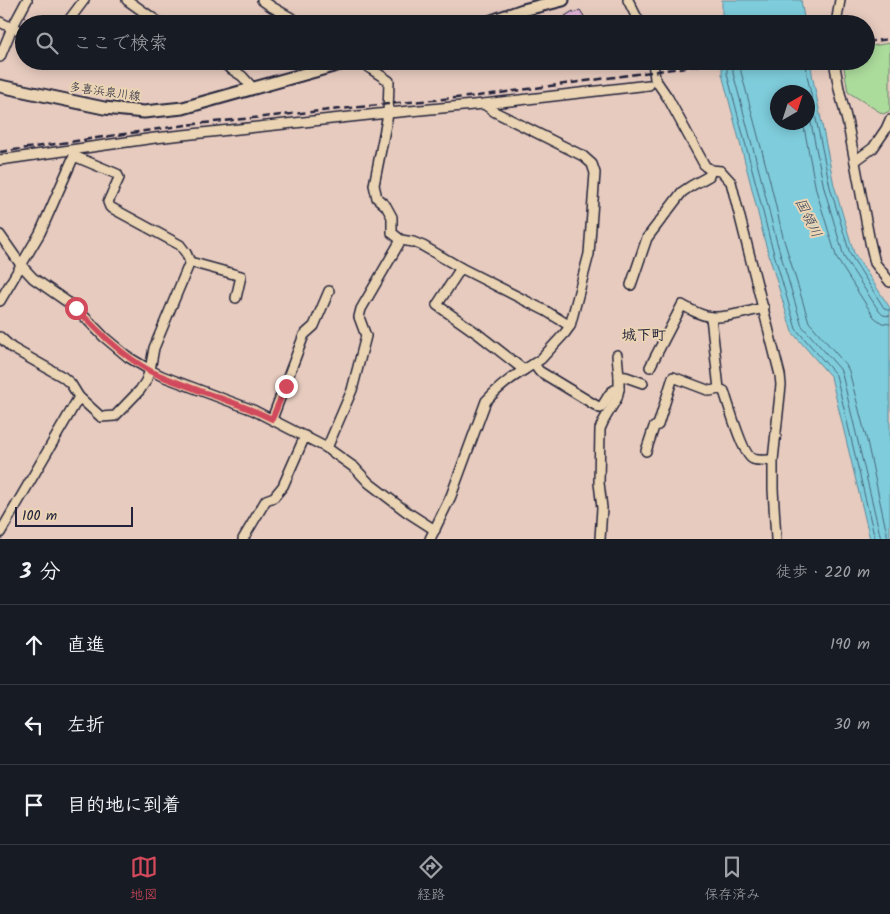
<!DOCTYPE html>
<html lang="ja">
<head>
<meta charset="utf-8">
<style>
	body { margin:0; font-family:Kalam,"Klee One",sans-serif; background:#20242c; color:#f1f3f6 }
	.compass { position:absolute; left:770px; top:85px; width:45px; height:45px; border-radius:50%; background:#171b24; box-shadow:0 2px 12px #0003; rotate:39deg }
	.scale { position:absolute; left:15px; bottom:12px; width:118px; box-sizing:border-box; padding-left:5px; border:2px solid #22223b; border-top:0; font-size:14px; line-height:18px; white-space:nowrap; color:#22223b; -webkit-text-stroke:4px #ead4b3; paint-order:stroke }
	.stop { position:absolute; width:15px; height:15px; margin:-11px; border:4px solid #d1495b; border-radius:50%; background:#fff }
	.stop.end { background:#d1495b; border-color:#fff; box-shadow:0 1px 5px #0008 }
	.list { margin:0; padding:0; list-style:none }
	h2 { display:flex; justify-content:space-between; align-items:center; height:65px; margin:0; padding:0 20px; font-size:21px }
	h2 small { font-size:16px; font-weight:400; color:#9ea1a6 }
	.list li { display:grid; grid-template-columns:32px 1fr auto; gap:15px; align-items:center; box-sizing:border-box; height:80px; padding:0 20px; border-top:1px solid #363941 }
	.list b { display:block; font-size:19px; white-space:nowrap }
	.list em { font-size:16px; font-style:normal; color:#9ea1a6 }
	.icon { flex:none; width:28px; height:28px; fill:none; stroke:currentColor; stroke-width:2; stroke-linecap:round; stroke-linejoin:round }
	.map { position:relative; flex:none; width:890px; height:539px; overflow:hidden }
	.search { position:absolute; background:#171b24; box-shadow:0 2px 12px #0003; left:15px; right:15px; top:15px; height:55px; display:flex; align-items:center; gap:12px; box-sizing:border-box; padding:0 18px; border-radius:28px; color:#9ea1a6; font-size:19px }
	.sheet { height:305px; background:#171b24 }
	nav { display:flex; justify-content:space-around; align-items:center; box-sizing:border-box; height:70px; border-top:1px solid #363941; background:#171b24; font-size:14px; color:#9ea1a6 }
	nav a { display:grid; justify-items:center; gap:2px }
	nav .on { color:#d1495b }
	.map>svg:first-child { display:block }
</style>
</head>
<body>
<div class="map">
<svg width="890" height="539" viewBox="0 0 890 539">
	<rect width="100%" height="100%" fill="#e7cbbf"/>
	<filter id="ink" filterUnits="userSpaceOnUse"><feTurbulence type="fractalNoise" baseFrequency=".02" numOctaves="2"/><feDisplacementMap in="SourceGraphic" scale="10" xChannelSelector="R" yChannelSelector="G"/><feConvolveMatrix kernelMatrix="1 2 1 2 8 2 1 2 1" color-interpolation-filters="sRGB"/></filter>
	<g filter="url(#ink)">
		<polygon fill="#acdc9c" stroke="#677f6c" points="890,43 890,111 883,114 848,92 843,61 866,61 866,47"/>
		<g fill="#7fcddc" stroke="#5a899c" fill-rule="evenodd">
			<polygon points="722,0 801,0 805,24 722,24"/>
			<path d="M722 61H811L812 74 834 185 854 253 890 308V539H870L831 377 792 332 765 242 751 185 722 74ZM808 92V122H778V92Z"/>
		</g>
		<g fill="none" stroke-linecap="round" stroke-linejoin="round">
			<g stroke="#47667b" stroke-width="1">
				<polyline points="727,61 727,74 756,184 770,240 796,329 836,375 875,539"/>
				<polyline points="733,61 733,73 762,182 776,239 802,326 840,369 842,374 881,539"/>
				<polyline points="741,61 741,72 770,181 783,237 809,322 846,365 849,371 867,441 888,539"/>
				<polyline points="806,61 807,75 830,187 850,254 884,308 887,310 890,310"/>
				<polyline points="808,108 824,188 844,257 879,311 883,315 890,316"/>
				<polyline points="803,122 816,190 837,259 874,317 882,323 890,324"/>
			</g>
		</g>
		<polygon fill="#e1b5da" stroke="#22223b" points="580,10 589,24 570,24 565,16 573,11 574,13"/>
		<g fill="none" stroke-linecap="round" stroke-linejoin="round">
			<defs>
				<g id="minor">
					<polyline points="127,0 161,24"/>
					<polyline points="262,0 272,7 302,24"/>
					<polyline points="628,0 640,24"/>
					<polyline points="0,22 12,28 24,31"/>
					<polyline points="66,24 84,0"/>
					<polyline points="836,24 840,0"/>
					<polyline points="0,57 12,28 27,0"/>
					<polyline points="219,61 242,76 253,88"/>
					<polyline points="366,61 368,67 389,81 388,114 374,185 377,198 386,206 392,217 392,233 401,240 413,242 423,246 461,268 546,311 570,326"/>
					<polyline points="653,61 655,79 668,98 705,166 711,170 721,171 731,182 780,375 781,385 773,460 773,489 776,539"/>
					<polyline points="834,61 839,89 848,125 870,242 875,263 890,282"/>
					<polyline points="484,104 649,85"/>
					<polyline points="0,160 155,138 378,114 484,104 495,112 583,156 592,164 595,173 589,254 570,326 565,333 541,359 524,370 478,334 437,305 461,268"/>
					<polyline points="855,161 873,148 886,129 890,120"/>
					<polyline points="0,235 21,265 33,278 76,308 104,337 128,357 150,370 162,376 253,410 327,448 355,468 369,483 407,512 435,530"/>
					<polyline points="631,285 647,238 682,192 691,186 709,176 711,170"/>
					<polyline points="0,301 40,233 74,156 117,174 119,178 108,202 110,207 180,245 186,253 190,262"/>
					<polyline points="0,337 12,348 63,377 71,384 79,397 101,417 115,416 140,390 146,381 150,370 154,348 190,262 241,276 236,298"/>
					<polyline points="617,355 619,376 626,377 643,383"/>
					<path d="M534 364 539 371 600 408C608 401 607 390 619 389"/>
					<path d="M650 367 682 305C691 310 701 316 712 317 727 318 749 311 764 308"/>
					<path d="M719 389 724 391C728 403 743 456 753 459 759 461 767 460 773 460"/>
					<polyline points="272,419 304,335 314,326 329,291"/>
					<polyline points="327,448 352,390 366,336 359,317 361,309 401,240"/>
					<polyline points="646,451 654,427 658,425 673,377 710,391 719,389 711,317"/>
					<polyline points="0,533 79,397"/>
					<polyline points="243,539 266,500 274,497 283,486 305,436"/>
					<path d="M430 539 451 496 486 401C497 389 509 379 524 370"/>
					<polyline points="600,539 602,508 599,483 600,429 604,420 617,398 619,389 619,376"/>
				</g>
				<g id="major">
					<polyline points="483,24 523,10 563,0"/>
					<polyline points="0,86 104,108 144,112 183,108 351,61"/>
				</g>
			</defs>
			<use href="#minor" stroke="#22223b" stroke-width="12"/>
			<use href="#major" stroke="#22223b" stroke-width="15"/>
			<use href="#minor" stroke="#ead4b3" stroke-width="9"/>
			<use href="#major" stroke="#ead4b3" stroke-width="11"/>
			<g stroke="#22223b" stroke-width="2.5" stroke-dasharray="8 4" stroke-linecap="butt">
				<polyline points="866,42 890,39"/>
				<polyline points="0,152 186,125 388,104 478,96 730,61"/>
			</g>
		</g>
	</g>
	<g fill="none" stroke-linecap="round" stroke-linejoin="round" filter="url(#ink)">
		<path stroke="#d1495b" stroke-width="6" d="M76 308C99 332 121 355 150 371 166 379 183 384 200 391 224 399 249 408 272 419L286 386"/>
	</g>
	<g text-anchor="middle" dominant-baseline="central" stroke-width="4" stroke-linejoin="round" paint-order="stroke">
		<g font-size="12" fill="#22223b" stroke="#ead4b3">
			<text transform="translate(105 92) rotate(8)">多喜浜泉川線</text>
		</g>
		<g font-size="14" font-style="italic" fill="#35445b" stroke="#ead4b3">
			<text transform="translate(808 218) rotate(64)">国領川</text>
		</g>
		<g font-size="15" font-weight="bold" fill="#22223b" stroke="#ead4b3">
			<text x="644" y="336">城下町</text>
		</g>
	</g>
</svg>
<svg class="compass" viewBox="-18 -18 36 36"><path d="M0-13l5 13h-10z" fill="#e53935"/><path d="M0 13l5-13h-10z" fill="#9ea1a6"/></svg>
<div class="scale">100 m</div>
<div class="stop" style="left:76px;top:308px"></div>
<div class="stop end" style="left:286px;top:386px"></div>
<div class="search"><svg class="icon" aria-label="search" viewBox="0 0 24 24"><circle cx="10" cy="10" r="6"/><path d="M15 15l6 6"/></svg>ここで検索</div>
</div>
<section class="sheet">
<h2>3 分<small>徒歩 · 220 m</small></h2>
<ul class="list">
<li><svg class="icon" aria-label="ahead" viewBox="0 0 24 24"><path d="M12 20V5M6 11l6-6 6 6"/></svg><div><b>直進</b></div><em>190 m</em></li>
<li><svg class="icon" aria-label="left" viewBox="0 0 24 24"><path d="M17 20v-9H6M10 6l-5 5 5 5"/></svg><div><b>左折</b></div><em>30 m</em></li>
<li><svg class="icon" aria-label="arrive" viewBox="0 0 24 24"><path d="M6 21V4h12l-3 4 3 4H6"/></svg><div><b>目的地に到着</b></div></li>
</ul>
</section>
<nav>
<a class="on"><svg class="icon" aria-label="map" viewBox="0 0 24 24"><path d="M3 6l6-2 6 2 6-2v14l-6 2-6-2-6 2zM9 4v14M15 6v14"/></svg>地図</a>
<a><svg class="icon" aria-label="directions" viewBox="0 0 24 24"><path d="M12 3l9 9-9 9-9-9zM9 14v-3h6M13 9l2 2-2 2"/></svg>経路</a>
<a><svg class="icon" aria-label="saved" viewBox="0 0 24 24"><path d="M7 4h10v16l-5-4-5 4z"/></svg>保存済み</a>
</nav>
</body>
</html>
